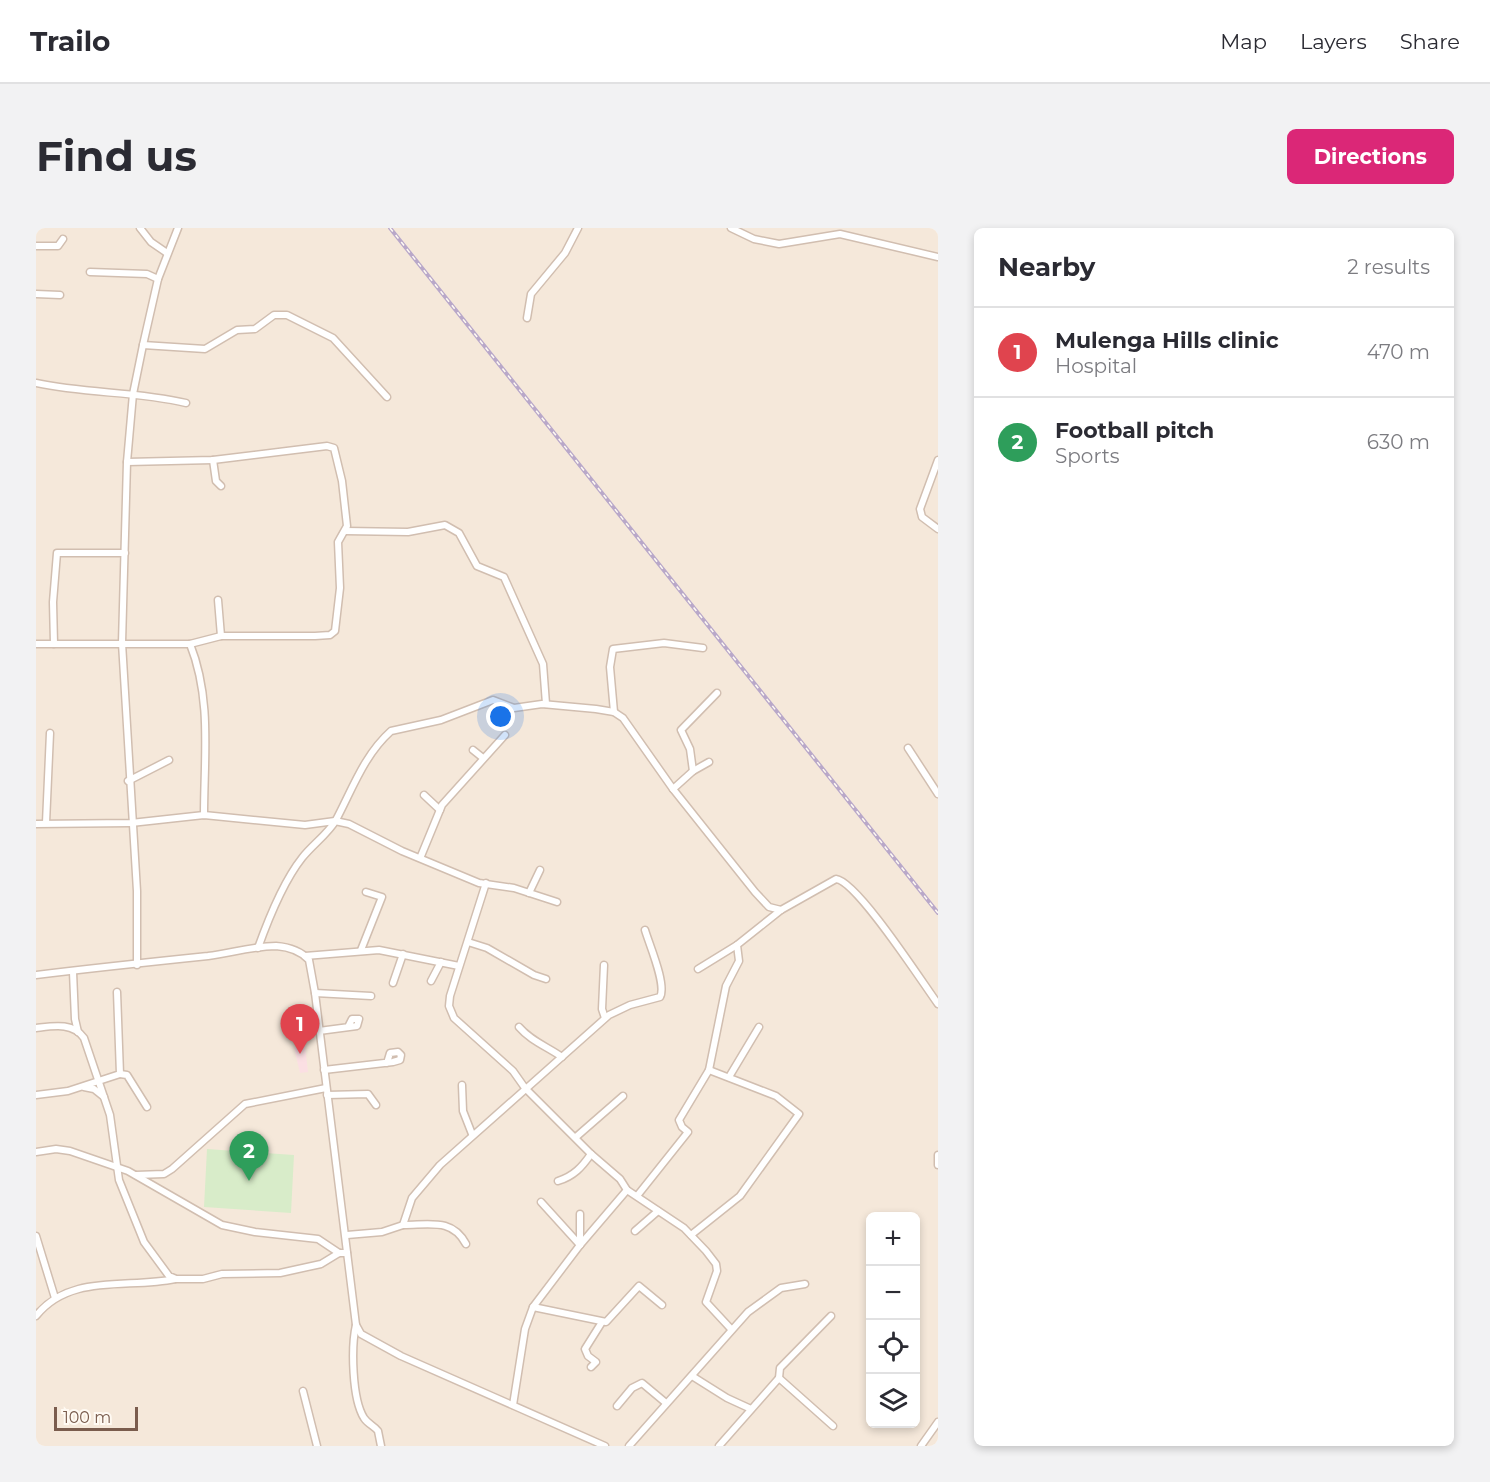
<!DOCTYPE html>
<html lang="en">
<head>
<meta charset="utf-8">
<style>
	body { margin:0; font-family:Montserrat,sans-serif; background:#f2f2f3; color:#2b2b33 }
	.controls { position:absolute; right:18px; bottom:18px; display:grid; overflow:hidden; border-radius:9px; box-shadow:0 3px 9px #0003 }
	.controls button { width:54px; height:54px; display:grid; place-items:center; padding:0; border:0; border-bottom:2px solid #e1e1e2; background:#fff; color:#2b2b33; font:30px sans-serif }
	.scale { position:absolute; left:18px; bottom:15px; width:84px; box-sizing:border-box; padding-left:6px; border:3px solid #7a5c4d; border-top:0; font-size:16px; line-height:21px; white-space:nowrap; color:#7a5c4d; -webkit-text-stroke:4px #fffaf3; paint-order:stroke }
	.you { position:absolute; left:465px; top:489px; width:21px; height:21px; margin:-15px; border:4px solid #fff; border-radius:50%; background:#1a73e8; box-shadow:0 0 0 9px #1a73e833 }
	.badge { display:grid; place-items:center; width:39px; height:39px; border-radius:50%; background:#db2777; color:#fff; font-size:20px; font-weight:700 }
	.pin { position:absolute; translate:-50% -50px; filter:drop-shadow(0 2px 3px #0008) }
	.pin::after { content:''; position:absolute; top:32px; width:21px; height:18px; background:inherit; clip-path:polygon(0 0,100% 0,50% 100%) }
	.list { margin:0; padding:0; list-style:none }
	h2 { display:flex; justify-content:space-between; align-items:center; height:78px; margin:0; padding:0 24px; font-size:26px }
	h2 small { font-size:20px; font-weight:400; color:#7c7c81 }
	.list li { display:grid; grid-template-columns:39px 1fr auto; gap:18px; align-items:center; box-sizing:border-box; height:90px; padding:0 24px; border-top:2px solid #e1e1e2 }
	.list b { display:block; font-size:22px; white-space:nowrap }
	.list p { margin:0; font-size:20px; white-space:nowrap; color:#7c7c81 }
	.list em { font-size:20px; font-style:normal; color:#7c7c81 }
	.icon { flex:none; width:33px; height:33px; fill:none; stroke:currentColor; stroke-width:2; stroke-linecap:round; stroke-linejoin:round }
	.map { position:relative; flex:none; width:902px; height:1218px; overflow:hidden; border-radius:9px }
	header { display:flex; align-items:center; gap:36px; box-sizing:border-box; height:84px; padding:0 30px; background:#fff; border-bottom:2px solid #e1e1e2 }
	header strong { font-size:28px }
	nav { display:flex; gap:33px; margin-inline-start:auto; font-size:21px }
	.intro { display:flex; align-items:center; justify-content:space-between; box-sizing:border-box; height:144px; padding:0 36px }
	h1 { margin:0; font-size:42px }
	.button { padding:15px 27px; border-radius:9px; background:#db2777; color:#fff; font-size:21px; font-weight:700 }
	main { display:flex; gap:36px; padding:0 36px }
	aside { flex:1; background:#fff; border-radius:9px; box-shadow:0 3px 9px #0003 }
	.map>svg:first-child { display:block }
</style>
</head>
<body>
<header>
<strong>Trailo</strong>
<nav><a>Map</a><a>Layers</a><a>Share</a></nav>
</header>
<div class="intro"><h1>Find us</h1><a class="button">Directions</a></div>
<main>
<div class="map">
<svg width="902" height="1218" viewBox="0 0 902 1218">
	<rect width="100%" height="100%" fill="#fdf6ec"/>
	<path fill="#f5e8da" fill-rule="evenodd" d="M0 0H902V1218H0ZM834 988H880V1196H834Z"/>
	<polygon fill="#fbdfe3" points="269,818 272,844 264,845 258,820"/>
	<polygon fill="#d8ecc9" points="171,921 258,927 255,985 168,979"/>
	<g fill="none" stroke-linecap="round" stroke-linejoin="round">
		<defs>
			<g id="minor">
				<polyline points="104,0 115,14 131,25"/>
				<polyline points="695,0 718,11 743,16 804,6 902,29"/>
				<polyline points="0,18 22,18 27,11"/>
				<polyline points="54,44 111,46 122,51"/>
				<polyline points="0,66 24,67"/>
				<polyline points="491,90 495,66 529,25 542,0"/>
				<polyline points="107,117 169,121 201,102 219,101 238,87 251,87 297,110 351,169"/>
				<path d="M0 155C50 166 101 163 150 175"/>
				<polyline points="177,232 180,253 185,258"/>
				<polyline points="902,232 884,281 886,289 902,301"/>
				<polyline points="309,303 372,304 409,297 423,305 441,338 468,349 507,436 510,476"/>
				<polyline points="182,372 185,408"/>
				<polyline points="0,416 154,416 185,408 279,408 294,407 299,403 304,360 302,314 311,298 306,253 298,220 291,218 177,232 91,234"/>
				<polyline points="18,416 17,374 21,325 89,325"/>
				<path d="M154 416C176 471 168 529 168 587"/>
				<polyline points="578,484 574,439 577,421 628,415 667,420"/>
				<polyline points="872,520 902,566"/>
				<polyline points="437,522 447,530"/>
				<polyline points="657,543 654,521 645,502 681,465"/>
				<polyline points="92,553 133,532"/>
				<polyline points="637,561 657,543 673,534"/>
				<polyline points="388,567 404,582"/>
				<polyline points="10,595 14,505"/>
				<polyline points="0,596 95,595 168,587 269,597 299,593 313,596 366,623 443,655 478,660 521,674"/>
				<polyline points="385,628 406,577 469,507"/>
				<polyline points="450,655 414,768 413,778 418,790 477,843 489,860 555,926 584,951 591,962 648,1000 670,1023 680,1036 681,1043 670,1074 695,1101"/>
				<polyline points="493,665 504,642"/>
				<polyline points="432,714 451,720 498,747 510,751"/>
				<path d="M222 720C232 692 247 654 266 630 276 617 292 606 300 592 316 562 328 527 355 503L405 492 457 472 478 480 506 476 560 481 578 484 587 490 637 561 719 664 733 679 745 682"/>
				<polyline points="325,722 346,669 330,664"/>
				<polyline points="269,728 343,722 423,738"/>
				<polyline points="101,737 101,663 86,415 91,234 97,166 107,117 122,51 142,0"/>
				<polyline points="568,737 566,781 569,790"/>
				<polyline points="662,741 701,717"/>
				<polyline points="37,744 39,791 42,804"/>
				<path d="M0 747C57 740 114 734 172 728 195 725 218 718 240 718 253 719 264 722 273 732L279 765 320 1097 325 1106 365 1128 569 1218"/>
				<polyline points="395,753 405,734"/>
				<polyline points="357,755 367,726"/>
				<polyline points="279,765 335,768"/>
				<path d="M483 799C495 813 510 818 526 829"/>
				<path d="M0 800C17 798 37 794 48 810L74 887 83 952 108 1014 133 1048 140 1051H167L186 1046 244 1045 285 1036 303 1025H311"/>
				<polyline points="283,803 321,798 323,791 316,791 312,799"/>
				<polyline points="288,842 357,834 364,832 365,827 362,824 354,825 351,835"/>
				<path d="M673 842 690 758 703 733 701 717 745 682 800 651C821 653 886 754 902 776"/>
				<polyline points="84,846 91,847 111,879"/>
				<polyline points="693,849 723,799"/>
				<polyline points="426,857 427,883 436,906"/>
				<polyline points="48,859 58,861 68,869"/>
				<polyline points="0,867 32,863 84,846 81,764"/>
				<polyline points="291,867 332,866 340,877"/>
				<polyline points="540,909 587,868"/>
				<polyline points="0,924 20,921 34,923 92,943 186,997 219,1004 282,1011 303,1025"/>
				<polyline points="902,927 902,937"/>
				<polyline points="100,947 128,946 136,941 209,876 290,860"/>
				<path d="M522 953C538 948 546 939 555 926"/>
				<polyline points="601,968 652,904 646,899 643,892 673,842 740,868 763,886 704,968 655,1007"/>
				<polyline points="505,974 544,1017"/>
				<path d="M367 997C394 997 416 990 430 1016"/>
				<polyline points="599,1003 622,983"/>
				<path d="M311 1007 346 1004 367 997 376 970 404 937 573 787 594 777 624 769C631 757 613 716 609 702"/>
				<polyline points="0,1008 19,1070"/>
				<polyline points="544,1017 544,986"/>
				<polyline points="497,1079 570,1094 603,1058 626,1077"/>
				<path d="M0 1088C34 1045 92 1061 139 1051"/>
				<path d="M320 1097C315 1119 316 1171 328 1190 332 1196 338 1198 342 1203L345 1218"/>
				<polyline points="555,1139 560,1134 552,1128 549,1121 566,1094"/>
				<polyline points="656,1148 691,1170 715,1181"/>
				<polyline points="743,1150 744,1140 795,1088"/>
				<polyline points="267,1163 281,1218"/>
				<polyline points="477,1177 489,1101 497,1079 544,1017 591,962"/>
				<polyline points="581,1178 596,1160 606,1155 630,1175"/>
				<polyline points="593,1218 712,1084 745,1060 769,1056"/>
				<polyline points="683,1218 743,1150 797,1198"/>
				<polyline points="885,1218 902,1194"/>
			</g>
		</defs>
		<use href="#minor" stroke="#d1beb0" stroke-width="9"/>
		<use href="#minor" stroke="#fff" stroke-width="6"/>
		<defs>
			<polyline id="rail" points="354,0 902,685"/>
		</defs>
		<use href="#rail" stroke="#b9a8c9" stroke-width="4"/>
		<use href="#rail" stroke="#fffaf3" stroke-width="1.5" stroke-dasharray="4.5" stroke-linecap="butt"/>
	</g>
</svg>
<div class="controls">
<button>+</button>
<button>−</button>
<button><svg class="icon" aria-label="locate" viewBox="0 0 24 24"><circle cx="12" cy="12" r="6"/><path d="M12 2v4M12 18v4M2 12h4M18 12h4"/></svg></button>
<button><svg class="icon" aria-label="layers" viewBox="0 0 24 24"><path d="M12 4l9 5-9 5-9-5zM3 14l9 5 9-5"/></svg></button>
</div>
<div class="scale">100 m</div>
<div class="you"></div>
<div class="pin badge" style="left:264px;top:826px;background:#e0444e">1</div>
<div class="pin badge" style="left:213px;top:953px;background:#2e9e5b">2</div>
</div>
<aside>
<h2>Nearby<small>2 results</small></h2>
<ul class="list">
<li><span class="badge" style="background:#e0444e">1</span><div><b>Mulenga Hills clinic</b><p>Hospital</p></div><em>470 m</em></li>
<li><span class="badge" style="background:#2e9e5b">2</span><div><b>Football pitch</b><p>Sports</p></div><em>630 m</em></li>
</ul>
</aside>
</main>
</body>
</html>
